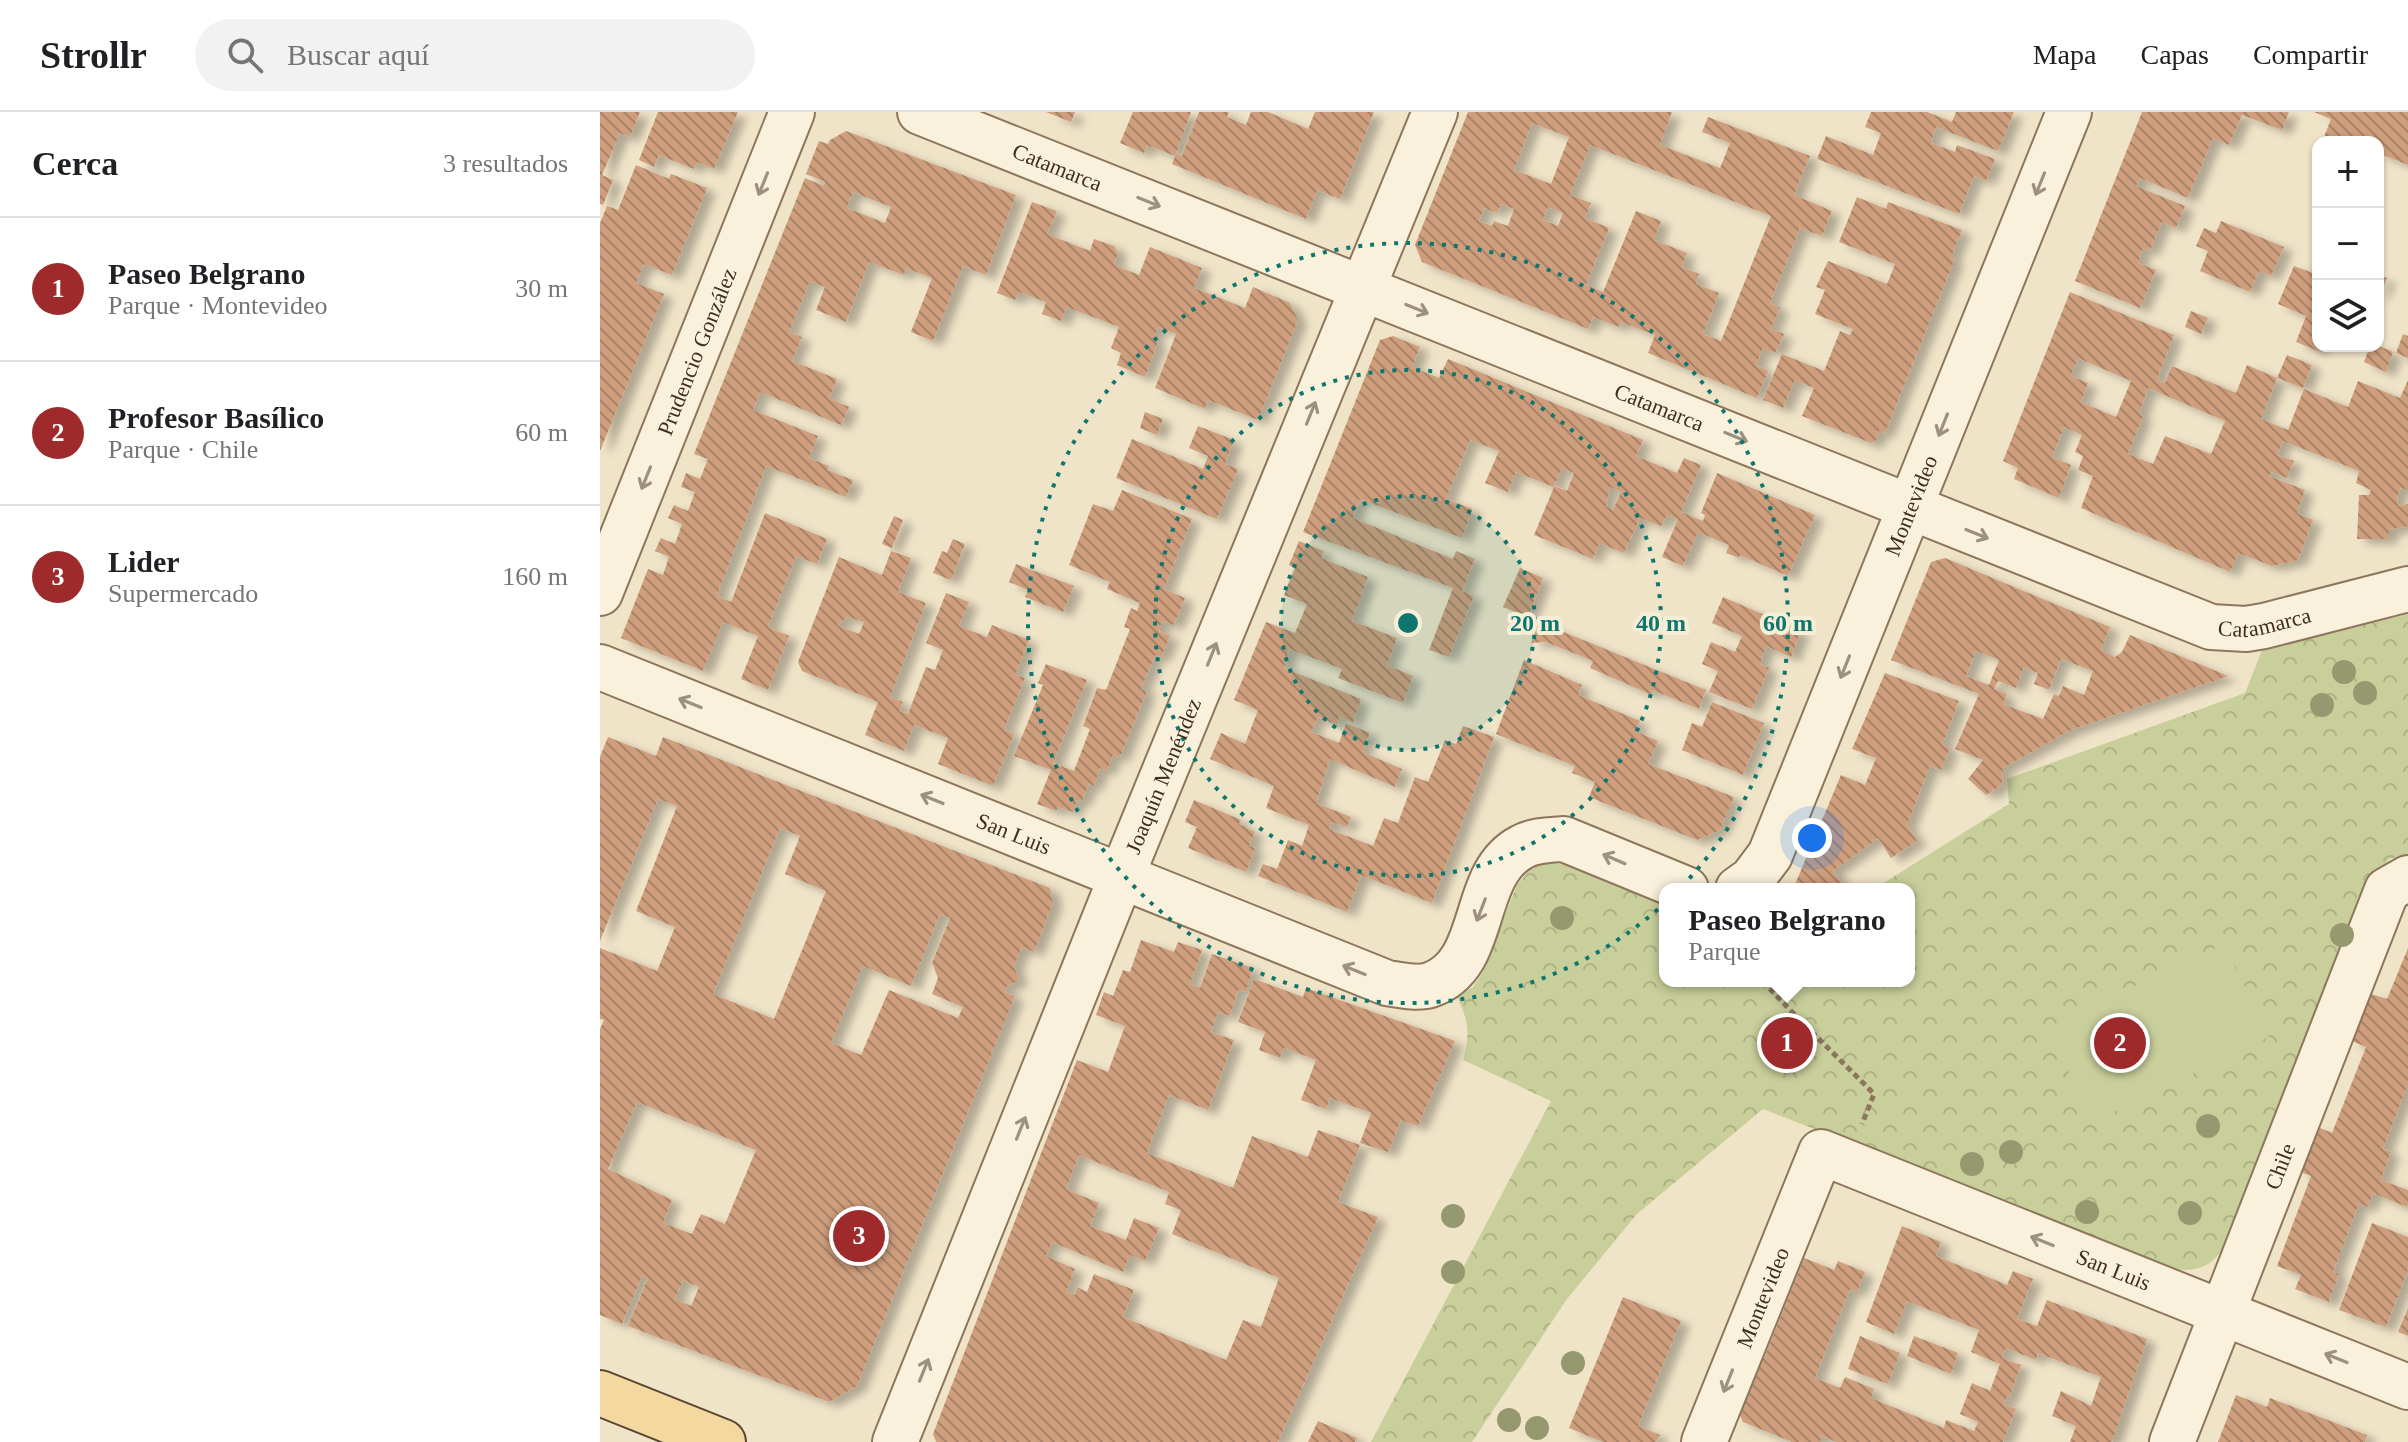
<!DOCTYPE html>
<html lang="es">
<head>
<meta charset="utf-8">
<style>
	body { margin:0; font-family:"Times New Roman",serif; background:#f2f2f2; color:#202124 }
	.controls { position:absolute; right:24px; top:24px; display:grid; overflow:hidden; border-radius:16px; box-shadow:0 2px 6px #0004 }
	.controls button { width:72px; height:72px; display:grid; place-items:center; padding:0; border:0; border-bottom:2px solid #e0e0e0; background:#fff; color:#202124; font:40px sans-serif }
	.you { position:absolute; left:1212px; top:726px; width:28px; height:28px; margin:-20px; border:6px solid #fff; border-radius:50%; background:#1a73e8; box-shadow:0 0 0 12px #1a73e833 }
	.badge { display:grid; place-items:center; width:52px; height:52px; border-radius:50%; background:#9e2a2b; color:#fff; font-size:26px; font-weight:700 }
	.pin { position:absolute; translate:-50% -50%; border:4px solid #fff; box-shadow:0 2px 8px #0006 }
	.popup { position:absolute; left:1059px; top:771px; width:256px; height:104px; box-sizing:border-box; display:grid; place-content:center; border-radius:16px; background:#fff; filter:drop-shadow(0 2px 6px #0005); font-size:26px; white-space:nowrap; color:#757577 }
	.popup b { font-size:30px; color:#202124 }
	.popup::after { content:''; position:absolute; left:50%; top:100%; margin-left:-16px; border:16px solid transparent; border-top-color:#fff }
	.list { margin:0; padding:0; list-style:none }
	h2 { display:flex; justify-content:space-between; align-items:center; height:104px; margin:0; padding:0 32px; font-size:34px }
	h2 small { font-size:26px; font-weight:400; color:#757577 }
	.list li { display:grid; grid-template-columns:52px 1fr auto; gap:24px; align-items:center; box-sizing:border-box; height:144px; padding:0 32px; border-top:2px solid #e0e0e0 }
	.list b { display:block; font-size:30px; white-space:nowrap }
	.list p { margin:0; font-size:26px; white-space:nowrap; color:#757577 }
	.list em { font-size:26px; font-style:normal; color:#757577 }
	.icon { flex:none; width:44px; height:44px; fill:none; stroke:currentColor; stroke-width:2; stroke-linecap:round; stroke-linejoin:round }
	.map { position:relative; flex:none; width:1808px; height:1330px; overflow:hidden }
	header { display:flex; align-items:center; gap:48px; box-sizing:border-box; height:112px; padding:0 40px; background:#fff; border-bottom:2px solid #e0e0e0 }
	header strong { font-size:38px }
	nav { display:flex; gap:44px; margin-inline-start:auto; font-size:28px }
	.search { width:560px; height:72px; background:#f2f2f2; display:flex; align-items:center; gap:20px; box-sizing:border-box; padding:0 28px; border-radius:44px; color:#757577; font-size:30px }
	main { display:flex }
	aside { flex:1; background:#fff }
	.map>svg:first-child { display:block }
</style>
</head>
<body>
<header>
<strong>Strollr</strong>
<div class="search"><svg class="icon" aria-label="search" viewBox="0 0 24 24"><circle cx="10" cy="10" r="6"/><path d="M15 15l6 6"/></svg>Buscar aquí</div>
<nav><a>Mapa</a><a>Capas</a><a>Compartir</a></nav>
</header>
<main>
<aside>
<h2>Cerca<small>3 resultados</small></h2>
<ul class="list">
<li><span class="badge">1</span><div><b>Paseo Belgrano</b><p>Parque · Montevideo</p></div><em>30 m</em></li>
<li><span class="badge">2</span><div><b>Profesor Basílico</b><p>Parque · Chile</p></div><em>60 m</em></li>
<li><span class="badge">3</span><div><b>Lider</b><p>Supermercado</p></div><em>160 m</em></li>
</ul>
</aside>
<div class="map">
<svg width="1808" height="1330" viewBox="0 0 1808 1330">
	<defs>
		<pattern id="park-crowns" width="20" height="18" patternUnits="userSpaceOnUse" patternTransform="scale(2)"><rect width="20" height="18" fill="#c9cf9b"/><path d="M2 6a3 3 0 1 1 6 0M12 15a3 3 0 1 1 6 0" fill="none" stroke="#aeb285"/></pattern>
		<pattern id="building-back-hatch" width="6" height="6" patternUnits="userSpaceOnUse" patternTransform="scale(2)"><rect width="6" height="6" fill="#cf9f7d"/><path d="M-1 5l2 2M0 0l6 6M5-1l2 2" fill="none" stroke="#a98266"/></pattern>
		<filter id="shadow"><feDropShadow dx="9" dy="5" stdDeviation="4" flood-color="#0004"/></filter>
	</defs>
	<rect width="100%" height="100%" fill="#f0e4c8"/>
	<path fill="url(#park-crowns)" d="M1808 502V743L1789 747 1770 772 1623 1136C1611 1157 1591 1161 1569 1156L1163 997 1037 1102 967 1187 872 1330H771L951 989 863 948C870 922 869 909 857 885L873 875 882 861 917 773 928 760 942 751 972 753 1065 792V869H1309V777H1274L1409 692 1407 667 1645 581 1662 538Z"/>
	<polygon fill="#c9cf9b" points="1624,832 1669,925 1493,1010 1448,915"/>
	<g fill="url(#building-back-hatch)" fill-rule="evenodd" filter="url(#shadow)">
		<polygon points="0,0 40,0 30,25 20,21 2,63 13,68 3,93 0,92"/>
		<polygon points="58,0 138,0 114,57 97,50 94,57 59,43 54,55 39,48"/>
		<polygon points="446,0 475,0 471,10"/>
		<polygon points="533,0 591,0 575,44 547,33 544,41 520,31"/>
		<polygon points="599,0 629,0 627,5 646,13 651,0 668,0 708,17 715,0 774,0 740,87 717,78 706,107 572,52 576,42 582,44"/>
		<path d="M868 0H1072L1060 33 1120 56 1130 31 1102 20 1108 5 1210 44 1194 83 1232 99 1222 124 1200 116 1170 191 1180 196 1171 217 1184 222 1175 241 1163 236 1156 253 1168 259 1157 286 1048 241 1055 223 1021 210 1019 215 993 205 988 217 822 150 815 133ZM932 11 969 25 951 72 914 58ZM990 33 1171 104 1121 229 1103 222 1119 181 1096 172 1099 162 1082 155 1087 141 1054 128 1061 109 1036 99 1003 180 986 173 1009 116 985 106 991 91 970 83ZM901 92 914 97 908 114 894 109 892 114 879 109 884 96 897 101ZM948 95 963 101 958 114 943 108Z"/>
		<polygon points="1271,0 1327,0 1352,10 1356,0 1414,0 1398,39 1336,15 1331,31 1355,40 1357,33 1395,47 1386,69 1374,64 1359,102 1217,47 1226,24 1273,43 1281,21 1265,15"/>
		<polygon points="1542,0 1689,0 1682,18 1642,3 1629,33 1613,26 1588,86 1540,66 1536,74 1585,94 1576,116 1562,110 1550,139 1543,136 1538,151 1556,158 1540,196 1475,169"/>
		<polygon points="1714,0 1808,0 1808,53 1778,41 1778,30 1722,30 1731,7"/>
		<path d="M246 19 416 83 386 163 363 154 333 229 311 220 332 166 306 156 304 163 269 150 246 210 216 198 225 175 210 169 189 220 202 225 192 249 237 267 229 286 249 295 241 313 160 280 153 298 218 324 209 346 229 354 227 358 253 368 246 385 166 354 117 484 131 490 165 401 227 427 217 452 196 444 168 515 189 524 168 578 141 567 158 524 123 510 103 559 21 526 48 457 63 463 69 445 55 439 61 426 75 432 82 412 68 406 74 393 88 399 95 380 81 375 86 361 100 367 108 347 94 342 205 66 224 74 225 70 206 62 219 29 228 32 230 28ZM253 80 291 95 285 111 247 96Z"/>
		<polygon points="36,53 69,67 71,62 107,76 72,163 44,152 36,171 64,182 0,339 0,111 7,94 18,98"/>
		<polygon points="1257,85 1286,97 1288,90 1362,118 1351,146 1355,147 1285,321 1279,319 1276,329 1271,331 1202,304 1214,276 1195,268 1183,296 1163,288 1182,242 1224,259 1240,219 1250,223 1253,217 1215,202 1225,178 1216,175 1228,149 1287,172 1295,152 1239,130"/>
		<polygon points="432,90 457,99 447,122 490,139 494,127 514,134 518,142 514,153 539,163 550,135 602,156 594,176 645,196 653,175 690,191 698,208 658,308 608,288 605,297 555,276 576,222 558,215 553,228 558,230 545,265 517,253 521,241 511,236 519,215 467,195 461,209 442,202 446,190 419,180 415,188 397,181"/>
		<polygon points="1621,109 1684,135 1671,164 1659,159 1650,180 1600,159 1608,139 1596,134 1604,116 1616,121"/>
		<polygon points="1694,154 1718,163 1718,234 1720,234 1718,239 1696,230 1706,204 1678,192"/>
		<polygon points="1778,163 1787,166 1778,189"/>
		<path d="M1470 180 1574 223 1557 268 1565 271 1572 254 1636 281 1647 253 1677 266 1661 307 1688 318 1704 277 1748 295 1758 269 1800 286 1808 268V378L1801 376 1797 385 1798 394 1808 392V414L1789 418V427H1757L1759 383H1769L1771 378 1756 371 1759 359 1683 329 1677 343 1694 349 1687 366 1671 360 1669 364 1705 378 1697 401 1713 408 1698 448 1672 454 1638 441 1630 460 1481 396 1493 364 1478 358 1483 344 1475 340 1482 323 1464 315 1452 345 1471 353 1459 386 1414 367 1418 356 1403 349ZM1478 246 1531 269 1516 305 1481 290 1488 271 1471 264ZM1548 276 1625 309 1611 342 1565 324 1553 352 1528 342 1543 304 1539 302Z"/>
		<polygon points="1591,199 1608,206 1601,222 1585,215"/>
		<polygon points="1803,222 1808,224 1808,246 1796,241"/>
		<path d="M793 224 820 235 812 255 839 266 848 247 1043 328 1036 344 1077 361 1084 346 1101 353 1081 400 1103 409 1105 403 1101 401 1117 361 1215 403 1188 464 1140 443 1139 446 1126 441 1129 433 1098 420 1083 454 1062 445 1078 407 1067 403 1061 414 1040 406 1024 441 999 431 993 447 934 423 954 375 916 360 908 380 885 371 899 339 870 328 846 387 873 397 862 426 760 387 753 406 853 447 856 439 875 447 862 479 874 484 849 545 829 538 853 476 703 420 780 228ZM962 356 974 361 967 379 954 374ZM1010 375 1021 380 1013 398 1006 394Z"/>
		<polygon points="1770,234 1779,234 1793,240 1786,260 1764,250"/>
		<polygon points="1687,243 1712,253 1703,276 1677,266"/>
		<polygon points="545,300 563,307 557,323 540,316"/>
		<polygon points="598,314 634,328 625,352 638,357 617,407 516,366 532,327 603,357 608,344 589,336"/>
		<polygon points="522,378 592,407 564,477 585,486 574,513 562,509 559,519 570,524 561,545 555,543 541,577 547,579 520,645 513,643 507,659 500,656 494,674 489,672 482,689 477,688 473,700 458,695 456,699 437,692 451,658 414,644 443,573 438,571 446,552 487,568 453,651 474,659 490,617 483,614 497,576 506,578 530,517 524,515 531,496 537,499 540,491 507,477 510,470 469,453 493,392 513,399"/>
		<polygon points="294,404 303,408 292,436 282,432"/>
		<polygon points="353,427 365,432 351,468 333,461 342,439 347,441"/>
		<polygon points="699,429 724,439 721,446 768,465 752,509 797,526 787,553 813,564 803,591 738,566 742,557 689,537 684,556 761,587 753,611 739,605 737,613 718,605 711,620 739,631 746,611 770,621 762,640 802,657 795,675 730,647 716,691 751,705 747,715 732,710 729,717 773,734 784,706 798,711 815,665 828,670 845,628 856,632 863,614 894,625 832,791 761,763 747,800 658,764 663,752 677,757 688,728 702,734 709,713 666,696 674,674 610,647 621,621 645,632 658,598 634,588 666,510 695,521 707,492 684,483 695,456 689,453"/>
		<path d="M291 439 311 446 298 480 326 491 290 585 303 590 299 599 308 602 326 555 335 558 343 538 326 531 346 481 369 490 359 514 387 525 392 513 429 528 415 563 425 566 404 618 414 622 393 674 338 652 348 626 314 613 304 639 265 623 278 590 202 559 198 550 239 445 282 463ZM248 505 264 510 259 522 237 513Z"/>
		<path d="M1345 446 1510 515 1501 538 1515 545 1522 540 1530 523 1628 564 1471 618 1403 656 1402 673 1386 683 1368 667 1383 648 1355 637 1379 582 1291 548 1331 450ZM1376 539 1399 548 1389 573 1366 564ZM1461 547 1493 559 1484 583 1463 574 1459 584 1454 582 1443 607 1403 592 1407 582 1394 577 1398 569 1416 576 1424 555 1438 561 1434 572 1449 578Z"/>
		<polygon points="416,452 474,474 463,500 425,485 428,478 409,470"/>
		<polygon points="920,456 943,466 928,505 903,495"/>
		<polygon points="1123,485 1201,519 1191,545 1166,534 1160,552 1169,556 1152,597 1109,580 1118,559 1102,552 1111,530 1135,540 1142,524 1112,511"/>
		<polygon points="939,510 1106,578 1099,597 1052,578 1050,582 990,556 993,549 946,530 931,531"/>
		<polygon points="924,548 982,573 978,583 1040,609 1035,619 1058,629 1048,652 1134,685 1120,718 1097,728 989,685 995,670 972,661 975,654 896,622"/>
		<polygon points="1285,561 1359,589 1342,633 1350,636 1341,658 1330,654 1307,713 1317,729 1291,746 1278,726 1233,759 1246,777 1193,777 1241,663 1265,673 1276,646 1252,637"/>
		<polygon points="1112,590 1164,611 1143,663 1082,638 1092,611 1102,615"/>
		<path d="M8 625 56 644 63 625 450 776 453 791 434 840 422 835 414 854 419 869 406 875 405 880 415 884 257 1274 229 1290 28 1214 48 1166 42 1164 22 1212 0 1203V917L4 908 0 907V836L57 859 75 815 36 799 77 694 58 687 0 829V645ZM180 716 200 724 185 762 226 779 174 907 113 882ZM340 802 350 806 332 851 338 866 332 882 363 895 358 906 289 878 261 943 231 931 263 854 311 874ZM37 990 156 1038 125 1112 101 1102 92 1122 63 1111 72 1088 8 1057ZM83 1168 99 1175 91 1194 75 1187Z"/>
		<polygon points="594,688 641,708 639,712 655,720 649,734 655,736 646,760 588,736 597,715 585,710"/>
		<path d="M541 828 574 840 578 830 602 838 590 872 600 876 612 842 653 856 646 880 638 878 630 904 618 900 611 920 634 928 608 998 569 983 547 1041 633 1076 652 1024 708 1045 718 1018 760 1033 738 1090 778 1105 678 1330H336L333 1322 477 948 508 960 525 914 496 903 504 880 513 884 523 858 530 860ZM479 1043 569 1080 565 1092 581 1098 572 1122 679 1166 661 1215 643 1208 626 1248 523 1205 534 1178 494 1162 487 1180 477 1175 475 1183 466 1180 475 1157 446 1144 452 1130 523 1160 530 1143 545 1149 559 1116 534 1106 526 1128 490 1114 499 1091 466 1077Z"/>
		<polygon points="1808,836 1808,972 1783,1037 1791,1040 1781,1068 1808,1078 1808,1092 1807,1095 1773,1081 1768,1095 1759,1092 1733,1160 1739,1162 1729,1190 1695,1177 1701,1163 1677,1154 1711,1064 1700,1060 1718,1015 1732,1021 1766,935 1752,929 1771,882 1787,887"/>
		<polygon points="654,867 703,885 706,876 855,929 818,1014 801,1008 788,1040 760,1031 771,1001 730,986 726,997 701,988 716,948 684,936 680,946 659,938 665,920 638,910"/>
		<polygon points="1772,1111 1808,1125 1808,1158 1786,1215 1739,1198"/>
		<polygon points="1302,1114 1341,1130 1336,1144 1407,1173 1413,1159 1433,1167 1417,1207 1437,1214 1447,1188 1547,1227 1512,1330 1470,1330 1476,1314 1452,1304 1461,1279 1491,1294 1501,1265 1438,1241 1436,1248 1406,1236 1402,1246 1421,1253 1409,1286 1407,1285 1404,1292 1416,1297 1403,1330 1236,1330 1222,1324 1220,1330 1192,1330 1143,1310 1133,1289 1151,1241 1164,1246 1204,1146 1234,1158 1238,1149 1265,1160 1257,1180 1250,1177 1215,1266 1240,1276 1245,1265 1274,1277 1271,1286 1344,1316 1346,1308 1374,1319 1378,1310 1360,1302 1372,1271 1390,1279 1400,1252 1371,1240 1379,1218 1307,1189 1294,1222 1266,1210"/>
		<polygon points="1023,1185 1081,1209 1038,1314 1060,1323 1056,1330 1003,1330 969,1316"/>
		<polygon points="1808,1196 1808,1224 1798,1220"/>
		<polygon points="1260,1224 1300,1241 1288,1272 1248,1257"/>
		<polygon points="1314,1224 1358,1241 1351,1262 1307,1244"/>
		<polygon points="1636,1283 1667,1295 1670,1286 1767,1323 1765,1330 1618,1330"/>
		<polygon points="718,1309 757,1326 755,1330 708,1330"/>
	</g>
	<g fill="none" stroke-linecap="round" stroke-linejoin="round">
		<defs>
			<g id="minor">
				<path id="s1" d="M320 0 1611 515 1646 517 1664 514 1808 477"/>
				<path id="s2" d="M0 481 192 0"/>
				<path id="s3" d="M0 555 787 871C800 873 817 877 830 873 890 853 869 762 922 735 934 728 950 728 964 727L1086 777"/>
				<path id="s4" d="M1138 777 1152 767 1170 743 1469 0"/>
				<path id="s5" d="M295 1330 522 763 835 0"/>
				<path id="s6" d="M1104 1330 1221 1040 1808 1275"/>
				<path id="s7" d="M1572 1330 1787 778 1808 766"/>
			</g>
			<polyline id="major" points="0,1281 123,1330"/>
		</defs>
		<use href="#minor" stroke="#8d765c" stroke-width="48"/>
		<use href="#major" stroke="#5b4430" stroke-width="48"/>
		<path stroke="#8d765c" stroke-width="5" stroke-dasharray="6 4" stroke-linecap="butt" d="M1163 869C1199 909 1237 944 1274 982L1262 1012"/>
		<use href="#minor" stroke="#faf1dc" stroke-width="44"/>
		<use href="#major" stroke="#f3d9a0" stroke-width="44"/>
	</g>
	<g fill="#96986f">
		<circle cx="1744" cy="560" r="12"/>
		<circle cx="1765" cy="581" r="12"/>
		<circle cx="1722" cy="593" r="12"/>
		<circle cx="962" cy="806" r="12"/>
		<circle cx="1742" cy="823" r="12"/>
		<circle cx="1608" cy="1014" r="12"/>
		<circle cx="1411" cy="1040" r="12"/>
		<circle cx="1372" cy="1052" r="12"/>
		<circle cx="1487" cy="1100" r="12"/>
		<circle cx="1590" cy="1101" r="12"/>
		<circle cx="853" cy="1104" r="12"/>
		<circle cx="853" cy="1160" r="12"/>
		<circle cx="973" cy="1251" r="12"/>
		<circle cx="909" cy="1308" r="12"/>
		<circle cx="937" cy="1316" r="12"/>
	</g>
	<defs><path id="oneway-shaft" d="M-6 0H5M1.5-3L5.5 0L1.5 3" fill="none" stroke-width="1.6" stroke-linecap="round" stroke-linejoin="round" transform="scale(2)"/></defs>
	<g stroke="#9c907e">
		<use href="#oneway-shaft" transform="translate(163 72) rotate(112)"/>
		<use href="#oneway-shaft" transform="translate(1440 72) rotate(112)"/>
		<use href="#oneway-shaft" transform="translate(549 90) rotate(22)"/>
		<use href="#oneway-shaft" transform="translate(817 197) rotate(22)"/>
		<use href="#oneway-shaft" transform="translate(711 301) rotate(-68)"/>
		<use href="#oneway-shaft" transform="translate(1343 313) rotate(112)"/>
		<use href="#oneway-shaft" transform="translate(1136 325) rotate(22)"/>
		<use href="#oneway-shaft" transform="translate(46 366) rotate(112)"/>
		<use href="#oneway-shaft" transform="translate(1377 422) rotate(22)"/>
		<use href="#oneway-shaft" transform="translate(612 542) rotate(-68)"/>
		<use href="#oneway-shaft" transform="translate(1245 555) rotate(112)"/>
		<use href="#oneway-shaft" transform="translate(90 591) rotate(-158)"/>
		<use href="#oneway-shaft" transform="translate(332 687) rotate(-158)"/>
		<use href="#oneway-shaft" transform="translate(1014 747) rotate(-157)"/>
		<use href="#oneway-shaft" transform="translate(881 798) rotate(111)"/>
		<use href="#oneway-shaft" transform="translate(754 858) rotate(-158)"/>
		<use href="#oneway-shaft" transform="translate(421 1016) rotate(-68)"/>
		<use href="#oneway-shaft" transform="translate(1442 1129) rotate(-158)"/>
		<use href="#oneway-shaft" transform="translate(1736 1246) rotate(-158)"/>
		<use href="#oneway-shaft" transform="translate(324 1258) rotate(-68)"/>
		<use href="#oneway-shaft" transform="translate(1128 1269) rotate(112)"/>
	</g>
	<circle cx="808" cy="511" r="127" fill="#0f766e" fill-opacity=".12"/>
	<g fill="none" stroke="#0f766e" stroke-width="4" stroke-dasharray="4 8">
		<circle cx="808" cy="511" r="127"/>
		<circle cx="808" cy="511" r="253"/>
		<circle cx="808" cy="511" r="380"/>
	</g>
	<g text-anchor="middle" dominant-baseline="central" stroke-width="8" stroke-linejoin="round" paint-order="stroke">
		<g font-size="22" fill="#3d2e20" stroke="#f7eed8">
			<text stroke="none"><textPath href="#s1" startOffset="148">Catamarca</textPath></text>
			<text stroke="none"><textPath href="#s2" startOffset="260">Prudencio González</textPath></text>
			<text stroke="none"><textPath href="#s1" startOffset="796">Catamarca</textPath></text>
			<text stroke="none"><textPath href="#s4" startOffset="424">Montevideo</textPath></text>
			<text stroke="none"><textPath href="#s1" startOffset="1444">Catamarca</textPath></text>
			<text stroke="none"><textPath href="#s5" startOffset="718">Joaquín Menéndez</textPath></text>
			<text stroke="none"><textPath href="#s3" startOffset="446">San Luis</textPath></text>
			<text stroke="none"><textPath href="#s7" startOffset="296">Chile</textPath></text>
			<text stroke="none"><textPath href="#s6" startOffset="628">San Luis</textPath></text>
			<text stroke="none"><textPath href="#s6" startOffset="156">Montevideo</textPath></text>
		</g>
	</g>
	<circle cx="808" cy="511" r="12" fill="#0f766e" stroke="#f7eed8" stroke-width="4"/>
	<g font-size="24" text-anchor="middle" font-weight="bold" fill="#0f766e" stroke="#f7eed8" stroke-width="8" stroke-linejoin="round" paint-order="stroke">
		<text x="935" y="519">20 m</text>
		<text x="1061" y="519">40 m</text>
		<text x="1188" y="519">60 m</text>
	</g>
</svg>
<div class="controls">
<button>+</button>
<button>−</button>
<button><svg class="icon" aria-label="layers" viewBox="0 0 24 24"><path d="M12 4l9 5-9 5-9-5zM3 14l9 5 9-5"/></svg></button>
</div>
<div class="you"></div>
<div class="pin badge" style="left:1187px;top:931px">1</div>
<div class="popup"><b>Paseo Belgrano</b>Parque</div>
<div class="pin badge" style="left:1520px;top:931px">2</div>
<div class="pin badge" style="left:259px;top:1124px">3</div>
</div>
</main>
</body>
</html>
